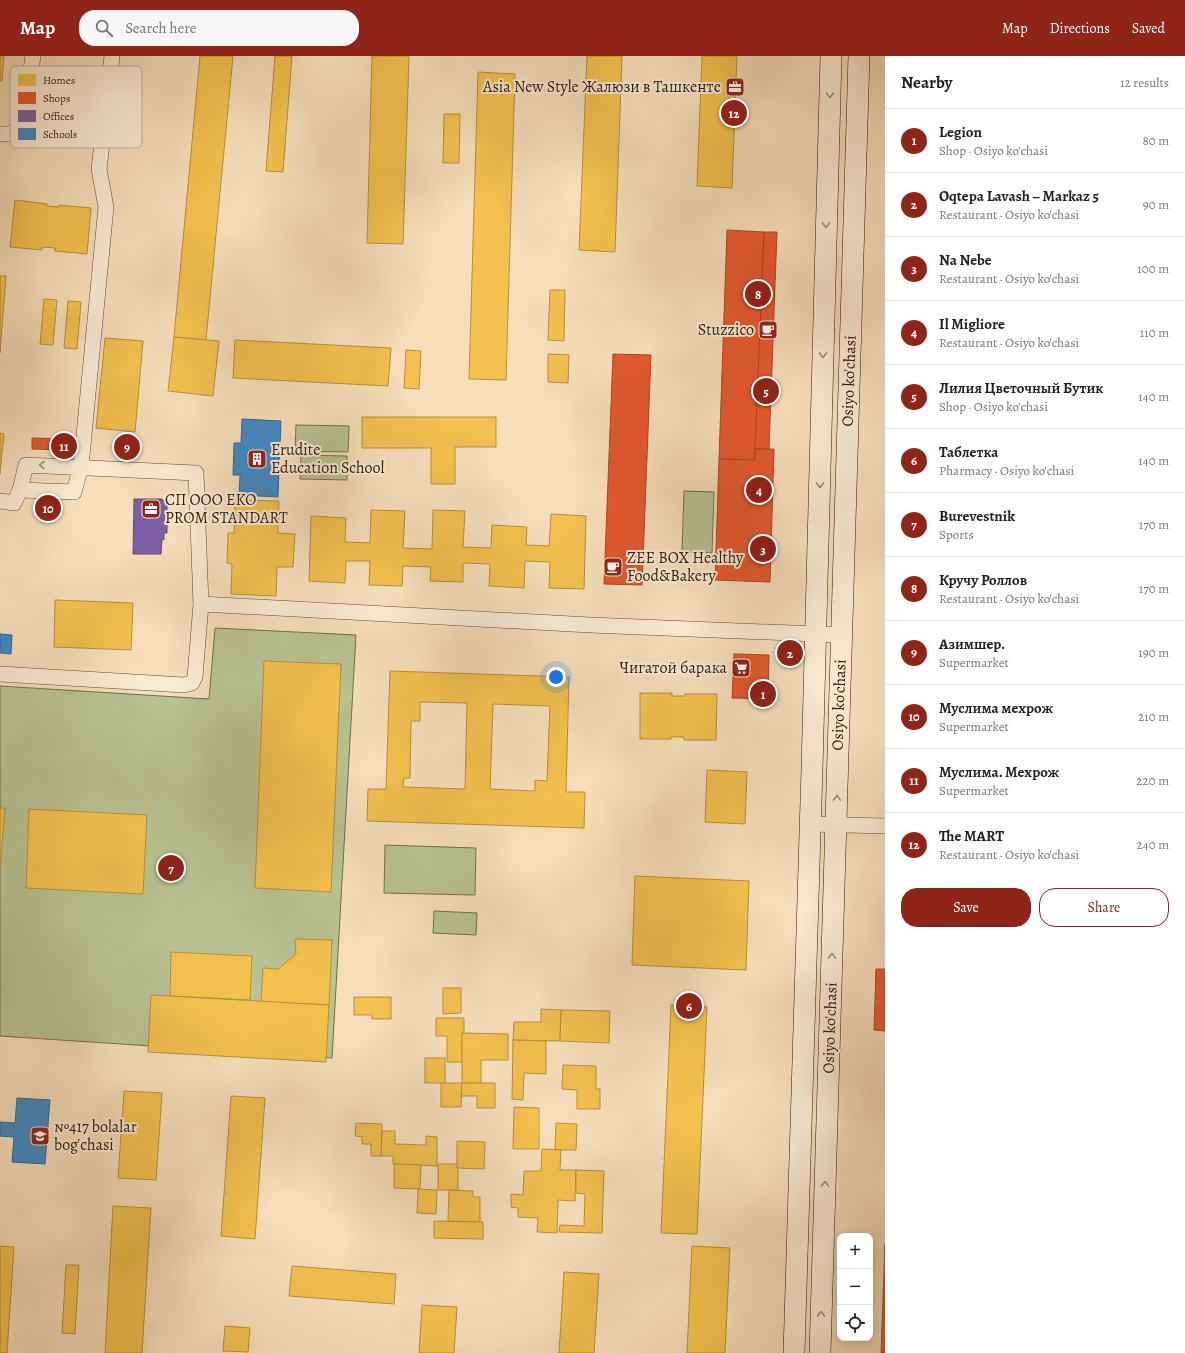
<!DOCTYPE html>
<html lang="en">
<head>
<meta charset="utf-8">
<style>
	body { margin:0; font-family:Alegreya,serif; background:#f6f6f6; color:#202124 }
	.controls { position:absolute; right:12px; bottom:12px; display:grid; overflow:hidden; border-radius:8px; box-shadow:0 2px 10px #0003 }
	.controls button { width:36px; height:36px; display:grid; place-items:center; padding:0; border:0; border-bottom:1px solid #e0e0e0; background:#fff; color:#202124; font:20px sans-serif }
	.you { position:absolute; left:556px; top:621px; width:14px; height:14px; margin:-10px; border:3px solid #fff; border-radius:50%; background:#1a73e8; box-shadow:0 0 0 6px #1a73e833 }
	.badge { display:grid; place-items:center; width:26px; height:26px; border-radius:50%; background:#8f2418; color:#fff; font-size:13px; font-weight:700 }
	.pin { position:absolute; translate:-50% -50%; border:2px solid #fff; box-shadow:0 1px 4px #0006 }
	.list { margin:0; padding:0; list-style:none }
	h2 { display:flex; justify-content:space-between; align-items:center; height:52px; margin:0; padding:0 16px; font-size:17px }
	h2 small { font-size:13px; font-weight:400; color:#757577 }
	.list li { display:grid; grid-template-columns:26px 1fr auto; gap:12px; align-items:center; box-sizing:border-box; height:64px; padding:0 16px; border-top:1px solid #e0e0e0 }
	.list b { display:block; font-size:15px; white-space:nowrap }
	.list p { margin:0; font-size:13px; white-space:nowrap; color:#757577 }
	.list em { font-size:13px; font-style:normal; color:#757577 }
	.actions { display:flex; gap:8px; padding:12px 16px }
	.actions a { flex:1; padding:9px 0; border:1px solid #8f2418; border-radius:16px; text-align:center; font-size:14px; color:#8f2418 }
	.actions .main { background:#8f2418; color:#fff }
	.icon { flex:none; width:22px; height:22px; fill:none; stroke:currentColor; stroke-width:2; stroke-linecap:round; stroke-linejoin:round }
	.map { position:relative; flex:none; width:885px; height:1297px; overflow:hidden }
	header { display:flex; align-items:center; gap:24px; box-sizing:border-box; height:56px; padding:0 20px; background:#8f2418; color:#fff }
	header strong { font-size:19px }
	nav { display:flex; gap:22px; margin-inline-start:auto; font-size:14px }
	.search { width:280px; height:36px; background:#f6f6f6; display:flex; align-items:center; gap:10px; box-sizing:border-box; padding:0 14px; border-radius:16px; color:#757577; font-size:15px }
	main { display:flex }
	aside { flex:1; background:#fff }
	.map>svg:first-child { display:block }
</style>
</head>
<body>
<header>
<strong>Map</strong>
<div class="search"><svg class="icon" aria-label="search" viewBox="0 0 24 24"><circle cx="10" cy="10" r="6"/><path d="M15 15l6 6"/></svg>Search here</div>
<nav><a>Map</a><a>Directions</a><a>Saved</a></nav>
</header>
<main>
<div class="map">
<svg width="885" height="1297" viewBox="0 0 885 1297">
	<rect width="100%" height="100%" fill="#f6debb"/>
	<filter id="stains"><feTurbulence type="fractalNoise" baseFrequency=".005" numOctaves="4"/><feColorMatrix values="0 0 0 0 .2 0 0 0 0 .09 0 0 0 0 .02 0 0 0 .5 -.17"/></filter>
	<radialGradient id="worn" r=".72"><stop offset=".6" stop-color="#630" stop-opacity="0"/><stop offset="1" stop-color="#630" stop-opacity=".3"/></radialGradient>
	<g fill="#b8c293" stroke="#726d50">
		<polygon points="296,369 349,370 348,396 295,395"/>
		<polygon points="301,399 347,400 347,424 300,423"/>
		<polygon points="684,435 714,436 712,497 682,496"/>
		<polygon points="215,572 356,579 332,1002 0,980 0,630 209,643"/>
		<polygon points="385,789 476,792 475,839 384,837"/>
		<polygon points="434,855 477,857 476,879 433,877"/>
	</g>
	<g fill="#f2c14e" stroke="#b68e3a" fill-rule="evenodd">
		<polygon points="0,0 4,0 2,25 0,25"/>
		<polygon points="200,0 233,0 206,284 174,281"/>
		<polygon points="275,0 292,0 283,116 266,115"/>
		<polygon points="372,0 409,0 403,188 367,187"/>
		<polygon points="587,0 622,0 615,196 579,194"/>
		<polygon points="702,0 737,0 732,132 697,130"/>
		<polygon points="478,16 515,18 506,324 469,323"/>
		<polygon points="444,58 460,58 459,107 443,107"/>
		<polygon points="15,144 47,148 47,150 59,151 59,149 91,152 87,198 55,195 55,192 42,191 42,194 10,191"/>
		<polygon points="0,220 6,220 0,297"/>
		<polygon points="550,234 565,234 564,285 548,284"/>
		<polygon points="44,243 57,244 53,289 40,288"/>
		<polygon points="68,245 81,246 77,293 64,292"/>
		<polygon points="174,281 219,285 213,340 168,335"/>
		<polygon points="105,282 143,285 135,376 96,372"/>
		<polygon points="235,284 391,292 388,330 233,322"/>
		<polygon points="406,294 421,295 419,333 404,332"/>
		<polygon points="548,298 569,299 568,327 548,326"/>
		<polygon points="362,361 496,361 496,391 455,391 455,428 431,428 431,392 362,392"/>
		<polygon points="0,377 4,378 0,418"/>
		<polygon points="235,444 279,445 278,477 295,478 293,511 277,511 276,540 231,538 232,508 227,507 228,477 234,477"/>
		<polygon points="371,454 405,455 403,492 432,493 433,454 465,455 463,491 491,492 492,469 527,471 526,489 549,490 551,458 586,460 584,533 549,532 550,506 525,505 524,532 489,530 490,508 463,507 463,526 430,525 431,511 403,510 402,530 369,529 370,505 346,505 345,527 309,525 311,460 346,462 345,486 370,487"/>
		<polygon points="55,544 133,547 131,594 54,591"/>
		<polygon points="264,605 341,608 331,836 255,832"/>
		<path d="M390 615 569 621 566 736H585L584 772 367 765 368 733H386ZM420 646 467 647 465 733 403 731 404 722H410L411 665H420ZM493 648 550 650 547 725 535 724V735L490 733Z"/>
		<polygon points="640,637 672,637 672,640 685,640 685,638 717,638 716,684 684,684 684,681 671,681 671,683 640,683"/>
		<polygon points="707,714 747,716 745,768 705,766"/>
		<polygon points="0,752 5,752 0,815"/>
		<polygon points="29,753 147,759 143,838 26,832"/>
		<polygon points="635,820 749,825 746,914 632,909"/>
		<polygon points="295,883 332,884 329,949 261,946 263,912 278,913 296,898"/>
		<polygon points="171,896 252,900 250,944 170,940"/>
		<polygon points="443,932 461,932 461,957 443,958"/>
		<polygon points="151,939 329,949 326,1006 148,996"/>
		<polygon points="354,941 391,941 391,963 372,963 372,959 354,959"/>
		<polygon points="671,949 707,951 697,1178 661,1177"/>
		<polygon points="541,953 561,954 560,985 513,984 514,966 541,966"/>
		<polygon points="561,954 610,955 609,987 560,985"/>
		<polygon points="436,962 464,962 464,977 462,977 462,1006 447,1006 447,980 436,980"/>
		<polygon points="462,977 508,978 508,1004 481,1004 481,1027 462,1027"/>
		<polygon points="513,984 546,985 546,1018 524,1017 523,1044 512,1043"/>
		<rect x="425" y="1002" width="20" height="25"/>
		<polygon points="563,1009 596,1010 596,1033 600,1033 600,1053 577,1053 577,1034 562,1033"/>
		<polygon points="441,1027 462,1027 461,1051 441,1051"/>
		<polygon points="462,1027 495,1027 495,1052 477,1052 477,1040 461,1040"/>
		<polygon points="124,1035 162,1037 156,1124 118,1122"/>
		<polygon points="231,1040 265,1042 255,1183 221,1180"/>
		<polygon points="514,1051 539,1052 539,1093 513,1093"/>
		<polygon points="356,1067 382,1068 381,1100 371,1100 371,1088 362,1088 362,1081 355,1080"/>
		<polygon points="556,1067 577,1068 576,1094 555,1094"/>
		<polygon points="382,1075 395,1075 395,1088 426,1089 426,1080 437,1081 437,1110 393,1108 393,1100 381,1100"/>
		<polygon points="457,1085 485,1086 484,1113 457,1112"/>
		<polygon points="542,1093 561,1094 560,1114 576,1114 575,1145 558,1144 557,1177 537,1176 538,1162 518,1161 518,1152 511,1151 511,1138 523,1139 524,1115 541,1115"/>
		<polygon points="394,1108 421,1109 420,1133 394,1132"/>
		<polygon points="438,1108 457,1108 457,1112 458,1112 458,1134 438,1134"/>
		<polygon points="576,1114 604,1115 602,1177 559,1176 560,1169 584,1170 585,1138 576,1137"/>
		<polygon points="418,1133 437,1134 436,1158 417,1157"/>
		<polygon points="449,1134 473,1135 473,1141 480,1141 480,1166 448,1165"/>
		<polygon points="113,1150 151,1152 142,1297 105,1297"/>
		<polygon points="434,1165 483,1166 483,1183 434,1182"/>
		<polygon points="0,1190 14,1191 7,1297 0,1297"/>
		<polygon points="692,1190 730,1192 725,1297 687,1297"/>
		<polygon points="66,1209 79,1209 75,1278 62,1277"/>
		<polygon points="292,1210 396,1218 394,1248 289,1240"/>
		<polygon points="564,1216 599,1218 594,1297 559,1297"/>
		<polygon points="422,1249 457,1251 454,1297 419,1297"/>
		<polygon points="225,1270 250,1272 248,1296 223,1295"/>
	</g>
	<g fill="#e4572e" stroke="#ac4424">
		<polygon points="727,174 764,176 755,404 719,403"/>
		<polygon points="764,176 777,176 769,393 755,393"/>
		<polygon points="613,298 651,299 642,529 604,528"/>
		<polygon points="32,382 66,383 65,394 32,393"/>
		<polygon points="755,393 774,393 770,526 715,524 719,403 755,404"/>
		<polygon points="734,598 769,599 768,643 732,642"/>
		<polygon points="876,913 885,913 885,975 874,974"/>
		<polygon points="885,1188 885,1297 881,1297"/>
	</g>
	<polygon fill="#7b5ea7" stroke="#634979" points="134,443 162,443 167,448 167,477 164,477 164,484 162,483 161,498 133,498"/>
	<g fill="#3f88c5" stroke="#39668e">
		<polygon points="242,363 281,365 278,441 239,439 240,419 233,419 234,387 241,387"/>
		<polygon points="0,578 12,579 11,598 0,597"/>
		<polygon points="17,1042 50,1044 45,1108 12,1106 14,1081 0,1080 0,1066 15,1067"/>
	</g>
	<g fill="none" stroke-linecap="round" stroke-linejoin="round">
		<defs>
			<g id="street">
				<polyline points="0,78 8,78 22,74 33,0"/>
				<polyline points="20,434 74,436 81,410 106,151 99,113 112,0"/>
				<polyline points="0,445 14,447 20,434 26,409 196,417 201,548 195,621 192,627 184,629 0,618"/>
				<polyline points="201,548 590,569 841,579"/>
				<polyline points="810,768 885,770"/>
			</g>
			<g id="secondary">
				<polyline points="794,1297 812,713 831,0"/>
				<polyline points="820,1297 859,0"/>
			</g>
		</defs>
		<use href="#street" stroke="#5e4a38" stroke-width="16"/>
		<use href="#secondary" stroke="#2b180d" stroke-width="22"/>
		<use href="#street" stroke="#f9ead3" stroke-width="15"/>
		<use href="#secondary" stroke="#f9ead3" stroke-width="21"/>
	</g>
	<defs><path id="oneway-chevron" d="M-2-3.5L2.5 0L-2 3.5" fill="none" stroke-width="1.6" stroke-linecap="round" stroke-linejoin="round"/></defs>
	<g stroke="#9c8c7a">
		<use href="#oneway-chevron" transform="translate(830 39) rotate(91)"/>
		<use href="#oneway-chevron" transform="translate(826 169) rotate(91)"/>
		<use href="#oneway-chevron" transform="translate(823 299) rotate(91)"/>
		<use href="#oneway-chevron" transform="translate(42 409) rotate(-178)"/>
		<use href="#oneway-chevron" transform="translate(820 429) rotate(91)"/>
		<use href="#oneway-chevron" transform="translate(837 742) rotate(-88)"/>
		<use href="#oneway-chevron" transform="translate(832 900) rotate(-88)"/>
		<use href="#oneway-chevron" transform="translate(825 1128) rotate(-88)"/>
		<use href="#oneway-chevron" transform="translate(821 1258) rotate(-88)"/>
	</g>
	<defs>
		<symbol id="office-square" viewBox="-11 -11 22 22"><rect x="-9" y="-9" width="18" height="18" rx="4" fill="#8f2418" stroke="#f9ead3"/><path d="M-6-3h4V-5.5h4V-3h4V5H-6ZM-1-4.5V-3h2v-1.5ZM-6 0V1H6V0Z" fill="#fff"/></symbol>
		<symbol id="cafe-square" viewBox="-11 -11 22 22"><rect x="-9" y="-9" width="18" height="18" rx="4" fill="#8f2418" stroke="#f9ead3"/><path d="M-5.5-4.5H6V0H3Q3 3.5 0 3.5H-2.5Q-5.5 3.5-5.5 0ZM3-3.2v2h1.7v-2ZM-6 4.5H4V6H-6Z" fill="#fff"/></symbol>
		<symbol id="building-square" viewBox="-11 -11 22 22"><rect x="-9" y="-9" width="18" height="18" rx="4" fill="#8f2418" stroke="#f9ead3"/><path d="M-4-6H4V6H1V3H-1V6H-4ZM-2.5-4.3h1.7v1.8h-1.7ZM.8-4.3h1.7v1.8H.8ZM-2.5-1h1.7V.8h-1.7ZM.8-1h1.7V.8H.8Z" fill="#fff"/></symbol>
		<symbol id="supermarket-square" viewBox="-11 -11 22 22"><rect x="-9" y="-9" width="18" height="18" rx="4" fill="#8f2418" stroke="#f9ead3"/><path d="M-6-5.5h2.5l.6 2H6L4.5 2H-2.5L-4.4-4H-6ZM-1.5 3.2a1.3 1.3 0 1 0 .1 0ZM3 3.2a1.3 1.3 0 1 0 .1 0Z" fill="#fff"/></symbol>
		<symbol id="school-square" viewBox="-11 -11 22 22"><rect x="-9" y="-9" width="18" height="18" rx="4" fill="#8f2418" stroke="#f9ead3"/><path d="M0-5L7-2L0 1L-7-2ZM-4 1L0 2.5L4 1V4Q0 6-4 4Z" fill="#fff"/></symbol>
	</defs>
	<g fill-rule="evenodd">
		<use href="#office-square" x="724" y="20" width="22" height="22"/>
		<use href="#cafe-square" x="757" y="263" width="22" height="22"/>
		<use href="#building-square" x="246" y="392" width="22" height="22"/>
		<use href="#office-square" x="140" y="442" width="22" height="22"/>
		<use href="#cafe-square" x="602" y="500" width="22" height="22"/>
		<use href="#supermarket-square" x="730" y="601" width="22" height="22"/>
		<use href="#school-square" x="29" y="1069" width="22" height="22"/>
	</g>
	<g text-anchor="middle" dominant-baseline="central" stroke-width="4" stroke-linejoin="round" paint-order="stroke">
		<g font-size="16" fill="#2b180d" stroke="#f9ead3" text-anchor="start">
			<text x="721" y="31" text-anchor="end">Asia New Style Жалюзи в Ташкенте</text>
			<text x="754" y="274" text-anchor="end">Stuzzico</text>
			<text x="271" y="394">Erudite<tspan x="271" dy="18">Education School</tspan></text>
			<text x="165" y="444">СП ООО EKO<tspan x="165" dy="18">PROM STANDART</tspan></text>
			<text x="627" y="502">ZEE BOX Healthy<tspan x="627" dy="18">Food&amp;Bakery</tspan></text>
			<text x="727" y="612" text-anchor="end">Чигатой барака</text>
			<text x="54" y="1071">№417 bolalar<tspan x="54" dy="18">bog'chasi</tspan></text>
		</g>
		<g font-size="16" fill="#2b180d" stroke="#f9ead3">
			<text transform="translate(849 325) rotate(-88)">Osiyo ko'chasi</text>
			<text transform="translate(839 649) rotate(-88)">Osiyo ko'chasi</text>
			<text transform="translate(830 972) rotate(-88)">Osiyo ko'chasi</text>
		</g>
	</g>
	<rect x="10" y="10" width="132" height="82" rx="6" fill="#f9ead3" stroke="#bbab98" stroke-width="1"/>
	<rect x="18" y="18" width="18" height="12" fill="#f2c14e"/>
	<rect x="18" y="36" width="18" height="12" fill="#e4572e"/>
	<rect x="18" y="54" width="18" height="12" fill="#7b5ea7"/>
	<rect x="18" y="72" width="18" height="12" fill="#3f88c5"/>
	<g font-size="11" fill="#2b180d">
		<text x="43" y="28">Homes</text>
		<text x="43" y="46">Shops</text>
		<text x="43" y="64">Offices</text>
		<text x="43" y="82">Schools</text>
	</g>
	<rect width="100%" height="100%" filter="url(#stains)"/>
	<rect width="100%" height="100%" fill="url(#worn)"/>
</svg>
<div class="controls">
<button>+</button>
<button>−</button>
<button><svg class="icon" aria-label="locate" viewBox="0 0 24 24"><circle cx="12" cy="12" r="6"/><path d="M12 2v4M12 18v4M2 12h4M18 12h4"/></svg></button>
</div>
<div class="you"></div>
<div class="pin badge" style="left:763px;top:638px">1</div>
<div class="pin badge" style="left:790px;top:597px">2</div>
<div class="pin badge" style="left:763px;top:493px">3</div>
<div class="pin badge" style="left:759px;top:434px">4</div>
<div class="pin badge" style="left:766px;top:335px">5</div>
<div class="pin badge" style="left:689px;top:950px">6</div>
<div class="pin badge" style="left:171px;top:812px">7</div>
<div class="pin badge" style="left:758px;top:238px">8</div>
<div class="pin badge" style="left:127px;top:391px">9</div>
<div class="pin badge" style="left:48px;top:452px">10</div>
<div class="pin badge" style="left:64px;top:390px">11</div>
<div class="pin badge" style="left:734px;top:57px">12</div>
</div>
<aside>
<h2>Nearby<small>12 results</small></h2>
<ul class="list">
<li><span class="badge">1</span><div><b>Legion</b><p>Shop · Osiyo ko'chasi</p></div><em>80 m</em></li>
<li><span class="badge">2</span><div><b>Oqtepa Lavash – Markaz 5</b><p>Restaurant · Osiyo ko'chasi</p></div><em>90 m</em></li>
<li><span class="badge">3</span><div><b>Na Nebe</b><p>Restaurant · Osiyo ko'chasi</p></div><em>100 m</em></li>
<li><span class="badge">4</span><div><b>Il Migliore</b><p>Restaurant · Osiyo ko'chasi</p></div><em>110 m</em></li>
<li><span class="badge">5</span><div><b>Лилия Цветочный Бутик</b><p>Shop · Osiyo ko'chasi</p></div><em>140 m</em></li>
<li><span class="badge">6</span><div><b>Таблетка</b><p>Pharmacy · Osiyo ko'chasi</p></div><em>140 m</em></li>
<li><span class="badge">7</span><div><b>Burevestnik</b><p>Sports</p></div><em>170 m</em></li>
<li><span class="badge">8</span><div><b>Кручу Роллов</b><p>Restaurant · Osiyo ko'chasi</p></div><em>170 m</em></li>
<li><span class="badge">9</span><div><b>Азимшер.</b><p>Supermarket</p></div><em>190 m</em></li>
<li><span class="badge">10</span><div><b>Муслима мехрож</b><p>Supermarket</p></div><em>210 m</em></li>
<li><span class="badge">11</span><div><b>Муслима. Мехрож</b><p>Supermarket</p></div><em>220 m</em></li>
<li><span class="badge">12</span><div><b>The MART</b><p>Restaurant · Osiyo ko'chasi</p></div><em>240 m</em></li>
</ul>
<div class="actions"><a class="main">Save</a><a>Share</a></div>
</aside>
</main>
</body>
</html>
